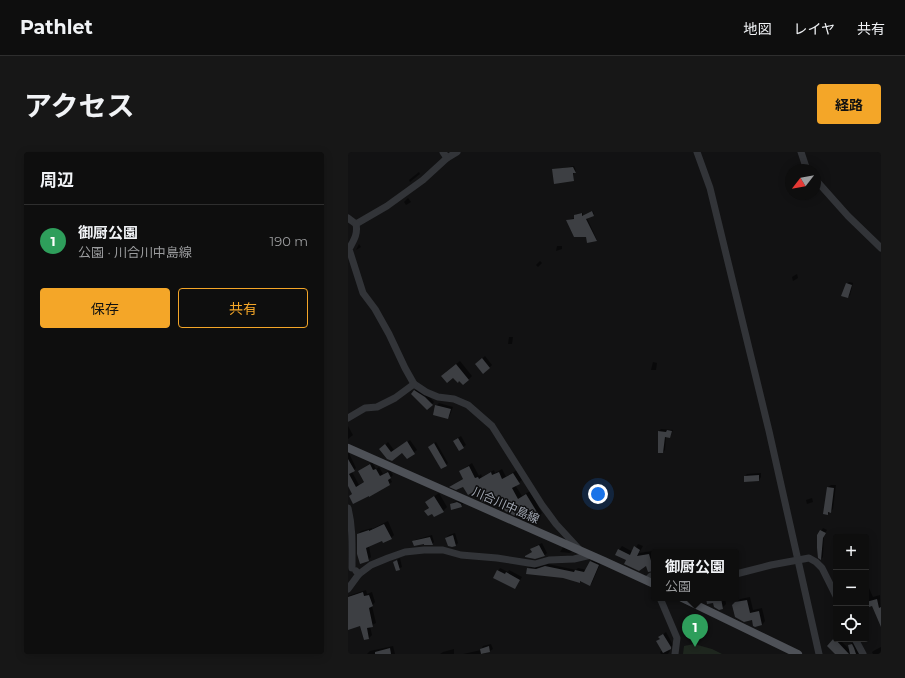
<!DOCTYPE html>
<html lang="ja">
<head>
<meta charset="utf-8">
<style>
	body { margin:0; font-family:Montserrat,"Noto Sans JP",sans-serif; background:#171717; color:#f1f3f6 }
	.controls { position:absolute; right:12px; bottom:12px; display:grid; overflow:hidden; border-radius:4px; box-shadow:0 2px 10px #0003 }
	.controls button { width:36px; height:36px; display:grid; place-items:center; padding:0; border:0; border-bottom:1px solid #2e2e2e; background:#0e0e0e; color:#f1f3f6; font:20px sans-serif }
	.compass { position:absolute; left:437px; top:12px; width:36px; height:36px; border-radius:50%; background:#0e0e0e; box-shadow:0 2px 10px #0003; rotate:239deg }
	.you { position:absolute; left:250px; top:342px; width:14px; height:14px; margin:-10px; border:3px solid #fff; border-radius:50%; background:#1a73e8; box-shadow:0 0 0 6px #1a73e833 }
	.badge { display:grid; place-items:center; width:26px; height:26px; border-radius:50%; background:#f4a628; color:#fff; font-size:13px; font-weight:700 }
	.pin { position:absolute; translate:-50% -33px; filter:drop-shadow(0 1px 2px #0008) }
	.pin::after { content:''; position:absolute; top:21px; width:14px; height:12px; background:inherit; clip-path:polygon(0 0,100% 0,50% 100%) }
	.popup { position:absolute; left:303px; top:397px; width:88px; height:52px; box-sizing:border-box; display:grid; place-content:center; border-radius:4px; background:#0e0e0e; filter:drop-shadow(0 1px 3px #0005); font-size:13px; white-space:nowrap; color:#9b9c9e }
	.popup b { font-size:15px; color:#f1f3f6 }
	.popup::after { content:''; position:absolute; left:50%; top:100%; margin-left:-8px; border:8px solid transparent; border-top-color:#0e0e0e }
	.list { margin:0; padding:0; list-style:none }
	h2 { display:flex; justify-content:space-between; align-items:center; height:52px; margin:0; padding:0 16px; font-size:17px }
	h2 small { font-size:13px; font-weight:400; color:#9b9c9e }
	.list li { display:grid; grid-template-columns:26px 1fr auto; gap:12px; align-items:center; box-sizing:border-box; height:72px; padding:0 16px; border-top:1px solid #2e2e2e }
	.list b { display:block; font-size:15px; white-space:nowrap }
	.list p { margin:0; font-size:13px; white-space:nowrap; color:#9b9c9e }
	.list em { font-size:13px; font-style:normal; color:#9b9c9e }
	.actions { display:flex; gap:8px; padding:12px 16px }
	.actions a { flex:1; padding:9px 0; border:1px solid #f4a628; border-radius:4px; text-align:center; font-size:14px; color:#f4a628 }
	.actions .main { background:#f4a628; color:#111 }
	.icon { flex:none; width:22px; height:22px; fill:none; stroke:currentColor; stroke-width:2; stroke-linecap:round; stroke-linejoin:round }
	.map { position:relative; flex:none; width:533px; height:502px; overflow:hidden; border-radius:4px }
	header { display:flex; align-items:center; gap:24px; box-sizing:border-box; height:56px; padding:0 20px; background:#0e0e0e; border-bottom:1px solid #2e2e2e }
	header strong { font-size:19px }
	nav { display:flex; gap:22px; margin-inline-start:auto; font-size:14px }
	.intro { display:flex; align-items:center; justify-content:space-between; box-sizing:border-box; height:96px; padding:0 24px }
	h1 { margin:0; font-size:28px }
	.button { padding:10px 18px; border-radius:4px; background:#f4a628; color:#111; font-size:14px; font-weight:700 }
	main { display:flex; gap:24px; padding:0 24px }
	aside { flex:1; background:#0e0e0e; border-radius:4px; box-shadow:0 2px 10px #0003 }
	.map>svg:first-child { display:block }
</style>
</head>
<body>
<header>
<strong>Pathlet</strong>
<nav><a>地図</a><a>レイヤ</a><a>共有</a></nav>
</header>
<div class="intro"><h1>アクセス</h1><a class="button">経路</a></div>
<main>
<aside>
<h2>周辺<small></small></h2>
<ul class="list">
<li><span class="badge" style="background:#2e9e5b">1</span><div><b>御厨公園</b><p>公園 · 川合川中島線</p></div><em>190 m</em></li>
</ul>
<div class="actions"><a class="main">保存</a><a>共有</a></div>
</aside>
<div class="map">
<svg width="533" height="502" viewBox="0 0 533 502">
	<rect width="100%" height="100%" fill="#121213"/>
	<polygon fill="#1e261e" points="346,492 364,497 374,502 335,502 336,494"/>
	<g fill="#0007">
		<polygon points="226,14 228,19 226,20 226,28 205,18"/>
		<polygon points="71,20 72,22 62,30 61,28"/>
		<polygon points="468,34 470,39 467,42 458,45 457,42 467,42 467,35"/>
		<polygon points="60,46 63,50 58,53 56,50"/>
		<polygon points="245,59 246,62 239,66 249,88 248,88 239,84 219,68 227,66 228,62 235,61 235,64"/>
		<polygon points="11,92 13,95 8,98"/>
		<polygon points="209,94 214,94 214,97 208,99"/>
		<polygon points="192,109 194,111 190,115 188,113"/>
		<polygon points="449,122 450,126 445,129 444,125"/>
		<polygon points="501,130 505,131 502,143 500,145 499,132"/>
		<polygon points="161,185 165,185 164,192 160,192"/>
		<polygon points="137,204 144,213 136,221 128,212"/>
		<polygon points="112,209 124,224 120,228 112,228 98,220"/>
		<polygon points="305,210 309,211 308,218 303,218"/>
		<polygon points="69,236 80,243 86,250 79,257 64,242"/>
		<polygon points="91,251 105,255 102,263 100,266 88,254"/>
		<polygon points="0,274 5,283 0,287"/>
		<polygon points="313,277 325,278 322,285 318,284 317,298 315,300 311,279"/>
		<polygon points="113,284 118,293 115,295 108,287"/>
		<polygon points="62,288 69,298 59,306 55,300 44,308 35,295 40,290 46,298"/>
		<polygon points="88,290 100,311 98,313 81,295"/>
		<polygon points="0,299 8,316 4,320 11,333 17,329 11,319 24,310 28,317 31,315 35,322 42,318 45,323 42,326 44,330 22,344 2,344 5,341 0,332"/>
		<polygon points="124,311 131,324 133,322 134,325 146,318 147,321 154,317 158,325 169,318 174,328 167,333 174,344 182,339 194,361 191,364 180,356 149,343 127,338 115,333 103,334 116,326 112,319"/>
		<polygon points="413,321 413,325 411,328 397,324 399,322"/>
		<polygon points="483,333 488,333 485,357 480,362 476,361 480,335"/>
		<polygon points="91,341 99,355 95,359 84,360 77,359 81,355 78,350"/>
		<polygon points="464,346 465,350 459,352 458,348"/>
		<polygon points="113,348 116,351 113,354 103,353 106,350"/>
		<polygon points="40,369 46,383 43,386 35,388 21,394 23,405 20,408 10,382 13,379 24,376 24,377"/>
		<polygon points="475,376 479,378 476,383 475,405 473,407 471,405 470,384"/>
		<polygon points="107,381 110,391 108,393 98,386 101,383"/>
		<polygon points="84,383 86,390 84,392 65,390 67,388"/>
		<polygon points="194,391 199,401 197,403 187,406 178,404 184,400 183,398 186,395"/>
		<polygon points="290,392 295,394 291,401 304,399 306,406 306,418 300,419 299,412 279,408 271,398 274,394 285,400"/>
		<polygon points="216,394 225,398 222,401 212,400"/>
		<polygon points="52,406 54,415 48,418 46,410"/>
		<polygon points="245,407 253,410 244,431 242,433 233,428 232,430 180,416 183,414 191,415 200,412 228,418 230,416 239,418"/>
		<polygon points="152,416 160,420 161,418 174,425 167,436 150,419"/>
		<polygon points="520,434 525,445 532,443 533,474 525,453 518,454 518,435"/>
		<polygon points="18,438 19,442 24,440 27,450 24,454 28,471 22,474 24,483 21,486 16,487 13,473 0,477 0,444"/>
		<polygon points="402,445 405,458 414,456 417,469 414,473 385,453 392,447"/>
		<polygon points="359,446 377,446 378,452 374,456"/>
		<polygon points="518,462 520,470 518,472"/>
		<polygon points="318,480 325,493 321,497 322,499 320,502 313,502 312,500 315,498 310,489 313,486 312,485"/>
		<polygon points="488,486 488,487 491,487 502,498 501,493 506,490 512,502 488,502 480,494"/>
		<polygon points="143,492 145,497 142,499 135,502 115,502 133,498 135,494"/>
		<polygon points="45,494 47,502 19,502 22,499"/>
		<polygon points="533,495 533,502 525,502 524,500 527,498"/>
		<polygon points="106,497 106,502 92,502 95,500"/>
	</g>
	<g fill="#3d3f43">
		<polygon points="225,15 228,21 225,21 226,29 206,32 204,17"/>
		<polygon points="244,59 246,64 238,67 249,89 239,91 238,85 226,85 218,68 226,67 226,63 234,61 234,64"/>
		<polygon points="498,131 504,133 500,146 493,144"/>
		<polygon points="134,206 142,216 135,222 127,212"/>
		<polygon points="108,212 121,228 115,233 111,229 110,231 105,226 99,231 93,224"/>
		<polygon points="66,238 77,245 85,253 79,258 63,242"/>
		<polygon points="87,253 103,257 100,267 85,263"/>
		<polygon points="319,278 324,279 322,286 317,285 315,301 310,301 310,279 318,280"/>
		<polygon points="110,286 116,296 111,299 105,289"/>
		<polygon points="59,289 67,302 59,307 54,301 44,309 39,307 31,297 37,292 43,300"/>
		<polygon points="86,291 99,314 93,317 80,295"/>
		<polygon points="0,307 7,319 1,322 8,335 16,330 10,319 22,312 25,318 28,317 32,324 40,320 43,326 40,328 42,333 21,345 21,344 5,352 1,344 4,342 0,334"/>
		<polygon points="121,314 127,326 130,325 131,327 143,320 144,323 151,320 154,327 165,321 172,332 164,336 170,347 178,342 192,365 186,368 180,358 178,359 177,357 167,364 157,359 148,344 137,351 131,348 127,339 120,343 115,335 108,338 101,335 115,327 111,319"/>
		<polygon points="411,323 411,329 396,330 396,324"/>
		<polygon points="479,335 486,336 483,361 480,360 480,363 475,362"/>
		<polygon points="86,344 96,360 86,365 84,362 80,364 76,359 81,356 77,350"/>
		<polygon points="109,350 113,352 114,355 103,358 102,352"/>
		<polygon points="36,372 44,387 35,391 34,389 18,396 21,409 12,412 9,402 9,382 21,378 21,379"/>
		<polygon points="472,378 478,381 475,386 473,408 470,406 469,396 469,383"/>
		<polygon points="105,383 108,394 104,395 100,394 97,386"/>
		<polygon points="82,385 85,393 76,393 76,392 66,394 64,389"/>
		<polygon points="191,393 197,404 187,407 177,405 177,404 184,400 182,397"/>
		<polygon points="286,394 292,398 289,404 301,402 306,419 300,420 298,414 291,419 276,412 278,408 267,403 270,397 282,403"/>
		<polygon points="49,408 52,418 48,419 45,410"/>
		<polygon points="242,409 251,413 242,434 232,429 232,431 215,426 178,422 179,416 188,417 197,414 226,420 227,418 236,420"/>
		<polygon points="149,418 157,422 158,420 172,428 167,437 145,426"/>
		<polygon points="15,440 16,444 21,443 25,454 21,456 25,475 19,476 21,487 16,488 12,474 0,478 0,445"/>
		<polygon points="358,446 373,446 375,457 371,458 366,455 365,451 359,452"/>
		<polygon points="529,447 531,456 533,455 533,475 524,454 518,456 518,450"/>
		<polygon points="399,448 402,461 411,459 414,473 407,475 405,474 404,468 396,470 387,465 384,453 387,450"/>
		<polygon points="315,482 323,495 323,497 315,501 308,489 312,487 310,485"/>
		<polygon points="486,486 501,502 487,502 479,494"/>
		<polygon points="504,492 506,496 508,502 502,502 500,493"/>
		<polygon points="141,494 142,500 133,502 132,497"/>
		<polygon points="42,496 43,502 27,502 27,500"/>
	</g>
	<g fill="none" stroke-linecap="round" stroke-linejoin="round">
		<g stroke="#323438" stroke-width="7">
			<polyline points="95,0 99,6 109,0"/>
			<polyline points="349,0 362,36 421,279 471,502"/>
			<polyline points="453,0 459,18"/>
			<polyline points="467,27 500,64 533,96"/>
			<polyline points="0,66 8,72 39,54 75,28 99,6"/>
			<path d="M8 72C10 82 6 88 1 97L15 141 27 157 41 182 57 216 66 232 78 240 90 245 106 247 120 253 144 274 194 353 208 372 231 397"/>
			<polyline points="0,266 17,256 29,255 47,246 66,232"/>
			<path d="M0 356C5 376 4 395 4 416"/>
			<polyline points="11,422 23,413 40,406 57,400 76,398 95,398 113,403 149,406 187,412 201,408 226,407 243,403"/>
			<polyline points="388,422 423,413 461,406 468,410 474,416 488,444"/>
			<polyline points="299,428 303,424 306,424"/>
			<polyline points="0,437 11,422 8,419"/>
			<polyline points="312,446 329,486 327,502"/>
			<polyline points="507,487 515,502"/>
		</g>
		<g stroke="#4e5157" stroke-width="8">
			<polyline points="0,296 256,409 306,432"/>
			<polyline points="334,446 450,502"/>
		</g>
	</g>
	<g text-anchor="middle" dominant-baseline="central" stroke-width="3" stroke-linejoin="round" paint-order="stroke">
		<g font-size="12" fill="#a3a9b4" stroke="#0d0d0e">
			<text transform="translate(158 353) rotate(24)">川合川中島線</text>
		</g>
	</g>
</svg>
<div class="controls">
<button>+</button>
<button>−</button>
<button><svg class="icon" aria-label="locate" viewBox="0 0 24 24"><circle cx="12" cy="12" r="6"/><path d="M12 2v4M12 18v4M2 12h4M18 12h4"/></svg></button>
</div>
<svg class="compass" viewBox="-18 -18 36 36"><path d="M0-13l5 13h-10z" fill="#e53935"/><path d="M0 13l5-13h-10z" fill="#9b9c9e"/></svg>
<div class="you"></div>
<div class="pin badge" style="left:347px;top:495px;background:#2e9e5b">1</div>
<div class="popup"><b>御厨公園</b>公園</div>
</div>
</main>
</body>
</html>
